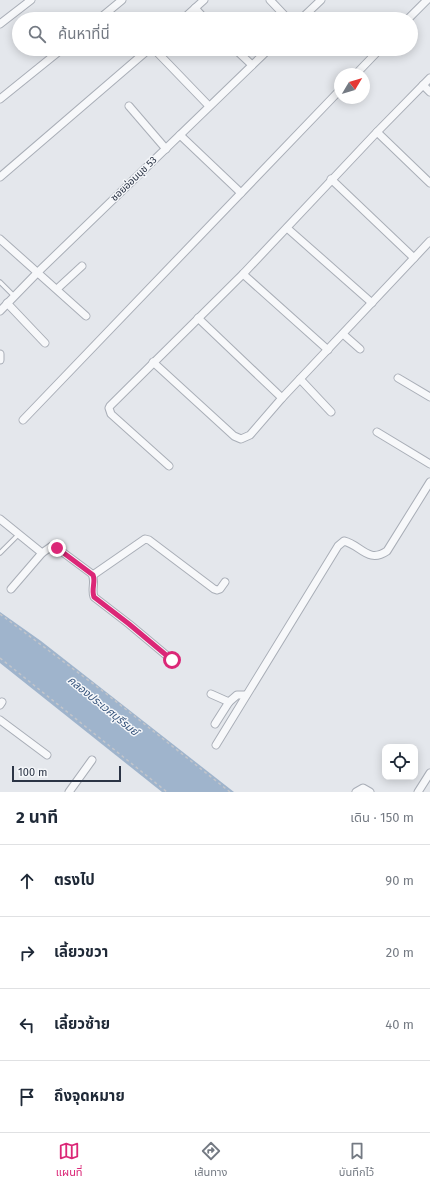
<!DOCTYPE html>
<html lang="th">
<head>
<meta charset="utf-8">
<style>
	body { margin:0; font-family:"Fira Sans","Noto Sans Thai",sans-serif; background:#f2f2f3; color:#1f2937 }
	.controls { position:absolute; right:12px; bottom:12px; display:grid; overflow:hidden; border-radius:8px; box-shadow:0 2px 10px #0003 }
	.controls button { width:36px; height:36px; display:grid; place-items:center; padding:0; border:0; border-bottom:1px solid #e0e1e3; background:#fff; color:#1f2937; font:20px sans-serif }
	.compass { position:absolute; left:334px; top:68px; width:36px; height:36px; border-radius:50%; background:#fff; box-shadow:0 2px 10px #0003; rotate:52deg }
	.scale { position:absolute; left:12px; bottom:10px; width:109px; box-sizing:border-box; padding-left:4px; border:2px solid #2b3445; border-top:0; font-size:11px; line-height:14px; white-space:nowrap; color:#2b3445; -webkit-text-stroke:3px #f4f6f9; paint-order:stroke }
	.stop { position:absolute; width:12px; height:12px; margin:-9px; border:3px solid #db2777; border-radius:50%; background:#fff }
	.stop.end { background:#db2777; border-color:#fff; box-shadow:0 1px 4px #0008 }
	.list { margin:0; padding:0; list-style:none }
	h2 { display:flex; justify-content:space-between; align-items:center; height:52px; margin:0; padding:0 16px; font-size:17px }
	h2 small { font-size:13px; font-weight:400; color:#747a83 }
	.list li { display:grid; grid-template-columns:26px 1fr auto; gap:12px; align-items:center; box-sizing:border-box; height:72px; padding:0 16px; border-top:1px solid #e0e1e3 }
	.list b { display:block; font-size:15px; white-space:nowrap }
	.list em { font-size:13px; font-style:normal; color:#747a83 }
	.icon { flex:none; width:22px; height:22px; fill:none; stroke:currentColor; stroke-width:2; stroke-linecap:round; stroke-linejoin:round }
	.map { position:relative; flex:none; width:430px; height:792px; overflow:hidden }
	.search { position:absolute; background:#fff; box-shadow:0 2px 10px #0003; left:12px; right:12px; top:12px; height:44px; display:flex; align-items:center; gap:10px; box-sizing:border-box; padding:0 14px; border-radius:22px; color:#747a83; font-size:15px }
	.sheet { height:340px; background:#fff }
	nav { display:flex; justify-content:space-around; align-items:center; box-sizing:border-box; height:56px; border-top:1px solid #e0e1e3; background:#fff; font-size:11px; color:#747a83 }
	nav a { display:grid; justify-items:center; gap:2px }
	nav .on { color:#db2777 }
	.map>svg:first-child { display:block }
</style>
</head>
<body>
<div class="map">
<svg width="430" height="792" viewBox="0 0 430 792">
	<rect width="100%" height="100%" fill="#e4e7ec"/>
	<polygon fill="#9fb4cc" points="0,612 41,641 234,792 162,792 0,663"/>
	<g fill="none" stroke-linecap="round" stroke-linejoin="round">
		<defs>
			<g id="lane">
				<polyline points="0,282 14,296"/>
				<polyline points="0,553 19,534"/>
			</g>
			<g id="street">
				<polyline points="270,0 288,19"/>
				<polyline points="195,8 205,19"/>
				<polyline points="99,19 122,0"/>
				<polyline points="183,19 204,0"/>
				<polyline points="301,19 321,0"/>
				<polyline points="408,19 427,0"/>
				<polyline points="0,24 31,0"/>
				<polyline points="154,49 209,106"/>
				<polyline points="235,49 252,65"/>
				<polyline points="356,74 380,49"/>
				<polyline points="423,85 430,92"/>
				<polyline points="0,99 62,49"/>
				<polyline points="129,106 166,149"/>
				<polyline points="377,132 430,183"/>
				<polyline points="180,135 241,193"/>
				<polyline points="0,177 149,49"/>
				<polyline points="331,179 414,258"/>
				<polyline points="287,228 372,303"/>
				<polyline points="0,239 86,316"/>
				<polyline points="243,274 328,350"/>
				<polyline points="57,289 82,266"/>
				<polyline points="7,303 45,343"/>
				<polyline points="0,311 38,272 269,49"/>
				<polyline points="198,318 282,398"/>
				<polyline points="343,334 360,349"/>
				<polyline points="0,354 0,360"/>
				<polyline points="153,362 234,436 241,439 250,435 282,398 430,241"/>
				<polyline points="398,378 430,397"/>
				<polyline points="300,379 331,412"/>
				<polyline points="23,420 340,90"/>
				<polyline points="377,432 430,464"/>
				<polyline points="169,466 111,414 109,408 110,406 243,274 377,132 430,78"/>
				<path d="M0 519 42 553 52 546 57 548 92 574C96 581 91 589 94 597L129 624 172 660"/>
				<polyline points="93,575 145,539 149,540 214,589 217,590 220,589 225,582"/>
				<polyline points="11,589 42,553"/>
				<polyline points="211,694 229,702 237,695 246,695"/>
				<polyline points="0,705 2,702"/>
				<polyline points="0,720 47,755"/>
				<polyline points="215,724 229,702"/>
				<path d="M216 745 338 546 344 541C361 545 368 564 387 551L430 482"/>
				<polyline points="69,792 92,760"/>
				<polyline points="356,792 363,788 370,792"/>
				<polyline points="418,792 430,773"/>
			</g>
		</defs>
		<use href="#lane" stroke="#a9aeb7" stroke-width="5.5"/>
		<use href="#street" stroke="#a9aeb7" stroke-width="9"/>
		<g stroke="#c2c5cb" stroke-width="1.5" stroke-dasharray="3 3" stroke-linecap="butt">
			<polyline points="0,614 104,692 230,792"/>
			<polyline points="0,658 167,792"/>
		</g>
		<use href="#lane" stroke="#f7f8fa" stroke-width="3.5"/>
		<use href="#street" stroke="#f7f8fa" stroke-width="7"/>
	</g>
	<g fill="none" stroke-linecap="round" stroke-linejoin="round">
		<path stroke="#db2777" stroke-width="5" d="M57 548 93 575C96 582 91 589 94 597L129 624 172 660"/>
	</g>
	<g text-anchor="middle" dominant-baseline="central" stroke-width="3" stroke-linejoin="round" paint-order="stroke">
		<g font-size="10" fill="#2b3445" stroke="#f4f6f9">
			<text transform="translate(134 179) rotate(-44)">ซอยอ่อนนุช 53</text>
		</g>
		<g font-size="11" font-style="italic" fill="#34527a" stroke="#f4f6f9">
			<text transform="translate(103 706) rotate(39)">คลองประเวศบุรีรมย์</text>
		</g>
	</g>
</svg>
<div class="controls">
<button><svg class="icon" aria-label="locate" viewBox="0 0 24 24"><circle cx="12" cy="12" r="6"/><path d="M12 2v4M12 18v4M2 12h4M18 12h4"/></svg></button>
</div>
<svg class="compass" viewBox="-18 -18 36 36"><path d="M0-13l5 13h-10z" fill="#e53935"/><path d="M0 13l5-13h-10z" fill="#747a83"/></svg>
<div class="scale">100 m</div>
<div class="stop" style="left:172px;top:660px"></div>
<div class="stop end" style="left:57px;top:548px"></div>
<div class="search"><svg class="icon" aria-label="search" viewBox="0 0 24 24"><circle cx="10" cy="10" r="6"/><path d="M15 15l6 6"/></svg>ค้นหาที่นี่</div>
</div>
<section class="sheet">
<h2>2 นาที<small>เดิน · 150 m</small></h2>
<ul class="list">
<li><svg class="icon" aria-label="ahead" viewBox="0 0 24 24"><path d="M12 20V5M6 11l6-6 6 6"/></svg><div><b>ตรงไป</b></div><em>90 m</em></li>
<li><svg class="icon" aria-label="right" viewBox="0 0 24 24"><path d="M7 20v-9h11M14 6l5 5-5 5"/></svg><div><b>เลี้ยวขวา</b></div><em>20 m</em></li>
<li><svg class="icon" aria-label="left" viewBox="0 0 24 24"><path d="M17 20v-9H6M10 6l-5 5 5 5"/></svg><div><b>เลี้ยวซ้าย</b></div><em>40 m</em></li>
<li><svg class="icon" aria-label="arrive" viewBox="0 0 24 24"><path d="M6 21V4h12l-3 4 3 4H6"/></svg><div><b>ถึงจุดหมาย</b></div></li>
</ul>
</section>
<nav>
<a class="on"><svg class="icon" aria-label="map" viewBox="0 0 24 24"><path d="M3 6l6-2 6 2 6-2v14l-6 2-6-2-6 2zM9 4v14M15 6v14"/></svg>แผนที่</a>
<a><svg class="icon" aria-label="directions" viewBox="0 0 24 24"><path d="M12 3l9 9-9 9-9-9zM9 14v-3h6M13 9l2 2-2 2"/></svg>เส้นทาง</a>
<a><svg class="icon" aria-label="saved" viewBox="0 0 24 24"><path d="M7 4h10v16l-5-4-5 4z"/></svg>บันทึกไว้</a>
</nav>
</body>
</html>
